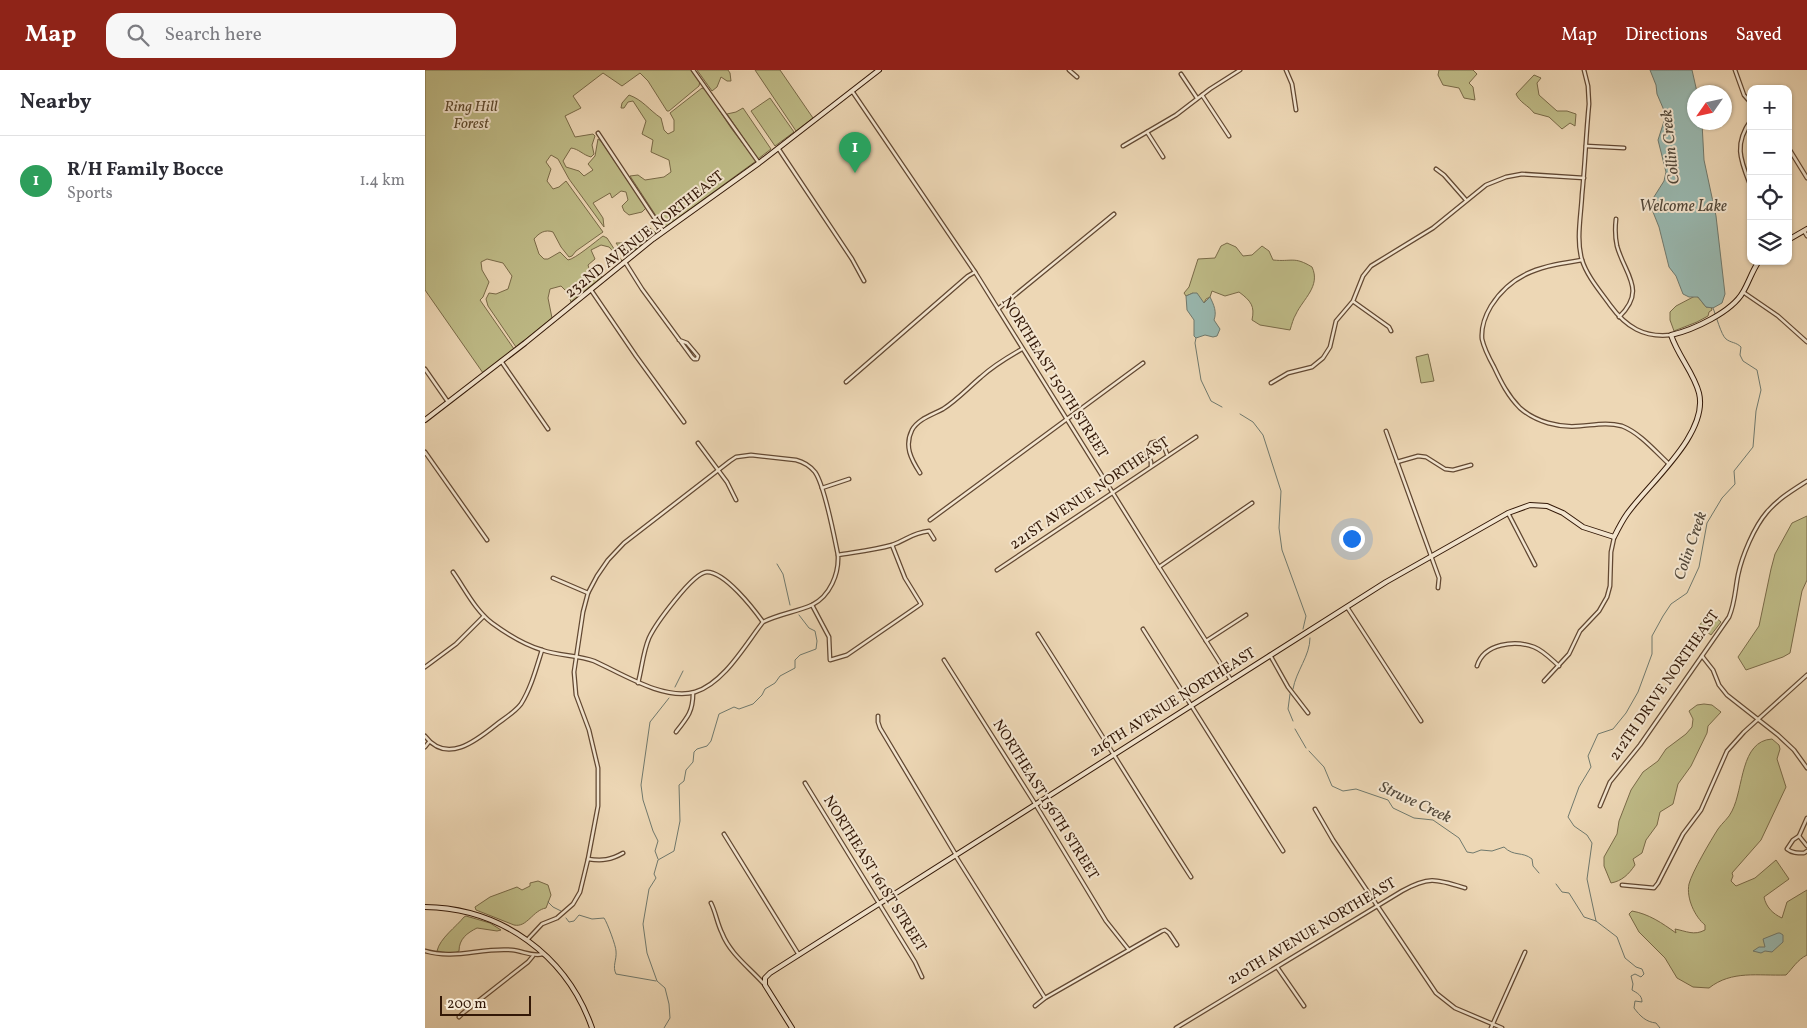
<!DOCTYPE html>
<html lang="en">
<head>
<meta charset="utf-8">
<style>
	body { margin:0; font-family:Vollkorn,serif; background:#f7f7f7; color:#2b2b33 }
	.controls { position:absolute; right:15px; top:15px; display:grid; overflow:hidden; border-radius:10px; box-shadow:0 1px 4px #0004 }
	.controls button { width:45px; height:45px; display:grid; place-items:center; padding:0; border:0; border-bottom:1px solid #e1e1e2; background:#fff; color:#2b2b33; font:25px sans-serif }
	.compass { position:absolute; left:1262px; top:15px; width:45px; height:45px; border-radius:50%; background:#fff; box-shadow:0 1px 4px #0004; rotate:236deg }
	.scale { position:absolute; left:15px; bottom:12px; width:91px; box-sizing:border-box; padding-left:5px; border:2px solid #331807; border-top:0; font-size:14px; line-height:18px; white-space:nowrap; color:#331807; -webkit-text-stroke:4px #f3e5cf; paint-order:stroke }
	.you { position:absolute; left:926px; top:468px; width:18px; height:18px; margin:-12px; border:4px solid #fff; border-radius:50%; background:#1a73e8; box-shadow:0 0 0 8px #1a73e833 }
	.badge { display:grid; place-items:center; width:32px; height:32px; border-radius:50%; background:#8f2418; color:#fff; font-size:16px; font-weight:700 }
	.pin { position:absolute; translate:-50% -41px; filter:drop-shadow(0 1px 2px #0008) }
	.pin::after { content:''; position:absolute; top:26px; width:18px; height:15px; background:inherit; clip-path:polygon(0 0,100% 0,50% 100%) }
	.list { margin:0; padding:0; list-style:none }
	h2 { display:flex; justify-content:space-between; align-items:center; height:65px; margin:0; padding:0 20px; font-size:21px }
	h2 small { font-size:16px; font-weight:400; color:#7c7c81 }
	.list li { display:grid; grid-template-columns:32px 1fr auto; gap:15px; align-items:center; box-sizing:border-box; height:90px; padding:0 20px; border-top:1px solid #e1e1e2 }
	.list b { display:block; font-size:19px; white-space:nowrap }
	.list p { margin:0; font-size:16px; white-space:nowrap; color:#7c7c81 }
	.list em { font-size:16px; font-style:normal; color:#7c7c81 }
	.icon { flex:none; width:28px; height:28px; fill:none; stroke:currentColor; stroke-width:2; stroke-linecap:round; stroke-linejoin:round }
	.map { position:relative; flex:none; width:1382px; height:958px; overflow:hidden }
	header { display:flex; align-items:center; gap:30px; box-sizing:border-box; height:70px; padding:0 25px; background:#8f2418; color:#fff }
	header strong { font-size:24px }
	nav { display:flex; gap:28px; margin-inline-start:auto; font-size:18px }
	.search { width:350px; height:45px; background:#f7f7f7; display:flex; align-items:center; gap:12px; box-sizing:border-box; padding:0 18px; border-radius:15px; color:#7c7c81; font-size:19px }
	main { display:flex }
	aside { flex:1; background:#fff }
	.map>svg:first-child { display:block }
</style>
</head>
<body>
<header>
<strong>Map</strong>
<div class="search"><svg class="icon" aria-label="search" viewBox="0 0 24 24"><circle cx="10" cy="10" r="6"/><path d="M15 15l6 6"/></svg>Search here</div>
<nav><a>Map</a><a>Directions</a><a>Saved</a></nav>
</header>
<main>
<aside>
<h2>Nearby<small></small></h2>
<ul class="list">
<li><span class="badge" style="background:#2e9e5b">1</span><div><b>R/H Family Bocce</b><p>Sports</p></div><em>1.4 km</em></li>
</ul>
</aside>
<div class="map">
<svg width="1382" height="958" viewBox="0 0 1382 958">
	<rect width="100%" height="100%" fill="#edd7b5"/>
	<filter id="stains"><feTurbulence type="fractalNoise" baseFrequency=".004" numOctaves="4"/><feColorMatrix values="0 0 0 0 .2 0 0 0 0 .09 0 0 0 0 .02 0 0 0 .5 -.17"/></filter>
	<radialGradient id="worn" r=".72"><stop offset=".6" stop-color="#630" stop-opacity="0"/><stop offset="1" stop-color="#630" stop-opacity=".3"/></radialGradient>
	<g fill="#bfbc88" stroke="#796a48">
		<path d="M0 0H266L275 11 274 16 244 41H242L223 11 215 3 197 16 178 3 148 26 156 38 140 46 150 67 168 64 170 66 167 75 169 84 166 87C158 85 154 79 146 78L138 91 141 97 154 101 159 106 168 100 163 94 170 86 173 69 176 71 221 138 217 142 204 145 199 141 197 136 203 130 201 122 196 121 187 128 185 123 168 133 178 148 179 157 144 109 133 89 126 85 121 92 126 99 122 111 128 119 134 117 141 111 178 162 151 181 147 186 144 187 136 177 128 162C120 159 114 163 109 169L114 184 119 189H123L135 182 143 190C150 189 170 172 178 166L182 168 197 191 184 177 176 175 166 180 170 189 163 195C165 204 169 205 177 207L146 232 143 223 136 216 125 219 123 228 127 248 91 277 63 236 61 229 64 223 71 224 83 219 87 206 78 193 62 189 56 192 57 200 64 212 58 227 55 230 89 279 58 303 0 220Z"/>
		<polygon points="272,0 303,0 305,3 306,11 302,11 296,7 292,17 287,21"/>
		<polygon points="330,0 355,0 388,48 371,61"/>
		<polygon points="1014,0 1048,0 1052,4 1044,13 1048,17 1050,30 1039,28 1034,18 1018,15 1013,5"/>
		<path d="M1109 5 1116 8 1112 13 1114 25 1132 41H1142L1151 44 1150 56 1145 53 1137 59 1124 47 1109 43C1103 35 1095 33 1091 24Z"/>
		<path d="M277 18 281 20 306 58 331 91 239 158 205 106 213 105 220 110 239 107 246 102 244 90 226 82 228 70 217 64 221 51 208 31 203 32 199 38H196L197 33 204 25C218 30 224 40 236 48L239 60 243 64 249 61V50L245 43Z"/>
		<polygon points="345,28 369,62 350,76 326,41"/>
		<polygon points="318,38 346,79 333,89 302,44 311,42"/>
		<path d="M225 158 231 163 201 187 191 173C204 173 209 171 216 159Z"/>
		<path d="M802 173 811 177 818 186 827 185 837 176 844 181 848 190C867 192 869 186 887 197 896 216 878 229 871 244 868 249 867 254 865 260L835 255 827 250C830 236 826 231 814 222L800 226 787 221 785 227 781 229 779 233 768 223 761 226 759 223 764 217 773 189 790 188 796 176Z"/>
		<polygon points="1270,226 1273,227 1281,237 1286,237 1287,240 1284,242 1283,246 1272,252 1249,261 1245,250 1245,242 1251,236"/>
		<polygon points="1003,284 1009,311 996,313 991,287"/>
		<polygon points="1382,446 1382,510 1377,521 1365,583 1358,587 1321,600 1313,587 1334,556 1346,499 1350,484 1367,453"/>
		<polygon points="1284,542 1296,552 1286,565 1274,556"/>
		<path d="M1279 634 1287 635 1296 642 1283 656 1282 663 1266 696 1253 714 1248 734 1235 742 1232 755 1221 770 1217 783 1208 789 1210 795C1204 804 1197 811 1186 813L1179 796V787L1192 764 1194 751 1206 720 1218 702 1233 691 1241 679 1261 664 1267 657 1268 649 1264 641 1272 635Z"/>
		<path d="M1347 669 1354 675 1355 679 1352 689 1361 717 1336 770 1307 803 1308 806 1306 811 1311 816 1330 808 1351 790 1364 809 1339 827C1341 837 1348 844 1357 848L1362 832 1382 820V885C1372 890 1368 898 1361 905 1333 906 1307 900 1284 918L1268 917 1252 908 1240 888 1214 862 1204 844 1207 841C1224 844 1237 853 1251 863L1250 859C1261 861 1269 866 1280 860V855C1270 847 1261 828 1264 814 1267 802 1286 770 1293 759 1297 753 1304 748 1307 741 1319 718 1315 671 1347 669Z"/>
		<path d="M113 811 123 815 126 825 121 838C108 840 102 858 89 855L51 840 50 837 65 827 92 817 97 820 105 816V813Z"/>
		<path d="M41 846 65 853 76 860 72 861 52 858C42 863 34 869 34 881 28 885 19 882 12 881 15 868 31 857 39 847Z"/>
	</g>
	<g fill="#99b9b1" stroke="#70796d">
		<polygon points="1225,0 1267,0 1272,22 1270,22 1270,52 1277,53 1279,90 1291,146 1300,224 1297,233 1288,238 1281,237 1273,227 1264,227 1258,224 1251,206 1244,197 1234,157 1226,137 1227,130 1239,111 1241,102 1233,70 1241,45 1232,24 1231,15"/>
		<path d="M768 223H772L779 233 785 227C789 235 792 242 789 250L795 259 792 266 788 267 780 265 771 268 769 266V250L762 240 761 226Z"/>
		<polygon points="1353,863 1355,863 1358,865 1358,872 1347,882 1340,881 1336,883 1328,881 1334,877 1340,877 1338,869"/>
	</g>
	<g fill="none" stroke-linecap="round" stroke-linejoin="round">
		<g stroke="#70796d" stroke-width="1">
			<polyline points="771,268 770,273 776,310 786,331 797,337"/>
			<polyline points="815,344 828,352 838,365 856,421 854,458 857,480 881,546 878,559"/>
			<polyline points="352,494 358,504 365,535"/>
			<polyline points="250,617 258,601"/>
			<path d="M868 619C871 601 885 586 885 568"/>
			<polyline points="865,624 863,639 868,651"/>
			<polyline points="870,659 881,678"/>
			<path d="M884 681 899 697 907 716 918 721 931 719 963 730 968 738 989 748 1008 750 1034 768 1042 782 1048 783 1056 780 1067 781 1079 777C1089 787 1097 781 1107 789L1108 796 1114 803"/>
			<polyline points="233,789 230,781 233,771 228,761 218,730 216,715 225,652 244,628"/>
			<path d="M1131 814 1137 822 1144 823 1159 847 1171 851 1192 867 1200 888 1211 897 1217 899 1219 904 1216 907 1210 904 1206 906 1208 914 1207 920C1212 923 1217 925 1217 932L1210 931 1209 938C1215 946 1221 952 1231 953L1235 958"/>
			<polyline points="123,832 128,837 136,841"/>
			<path d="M141 848 144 852 149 851 154 845 167 849 179 848C182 852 191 876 191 881 192 890 187 896 191 904L231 911"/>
			<path d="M1171 851 1162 809 1167 773 1162 765 1149 756 1143 747 1154 717 1166 697 1163 686 1173 664 1188 659 1201 643 1213 622 1227 584V566L1238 546 1246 534 1262 523 1274 497 1282 453 1297 428 1310 414 1309 401 1328 377 1331 341 1336 320 1332 300 1318 291 1315 285 1316 277C1311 272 1306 273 1301 269 1296 265 1291 245 1288 238"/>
			<polyline points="239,958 245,948 244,934 240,918 232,911 222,883 218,854 224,819 231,808 229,804 233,790 249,781 255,751 254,715 259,711 261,700 268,692 269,682 272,679 282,676 286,671 294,644 309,637 314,639 328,634 337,625 340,619 350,613 355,606 370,598 370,590 375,585 391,579 392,571 390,561 384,558 374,545"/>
		</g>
		<defs>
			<g id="street">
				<polyline points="268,0 334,93"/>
				<polyline points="644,0 652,7"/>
				<polyline points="861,0 867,14 871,40"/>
				<path d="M1159 0 1163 16 1164 34C1161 65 1160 95 1157 125 1156 146 1151 170 1157 190 1162 206 1175 221 1185 235 1201 257 1219 268 1246 265"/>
				<polyline points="1310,0 1319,25 1326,33"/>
				<polyline points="756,4 772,28"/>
				<polyline points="427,21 550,202 734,497 806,610"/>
				<polyline points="777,25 804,66"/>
				<path d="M1326 50C1308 75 1316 91 1326 117"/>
				<polyline points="722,62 738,87"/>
				<polyline points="173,63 238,161"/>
				<polyline points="698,76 751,45 785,19 815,0"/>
				<polyline points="1161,76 1199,78"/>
				<polyline points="1363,77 1382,108"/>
				<polyline points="353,78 427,189 439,211"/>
				<polyline points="1011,99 1019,105 1041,130"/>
				<path d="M1191 149C1190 158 1190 167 1192 176 1200 205 1222 220 1194 247"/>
				<polyline points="1379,161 1382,166"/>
				<path d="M1157 190C1119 196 1088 201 1066 236 1060 246 1056 257 1057 269 1059 278 1064 288 1069 297 1076 312 1083 326 1095 338 1111 352 1134 358 1155 356 1169 355 1182 352 1197 356 1215 363 1230 381 1244 394"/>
				<polyline points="200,192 217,219 267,287 269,289 272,289 273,286 262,273 254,270"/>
				<polyline points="166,220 211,286 259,352"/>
				<polyline points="1318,222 1353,246 1382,272"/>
				<polyline points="929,232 964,257 966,261"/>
				<polyline points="573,239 689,144"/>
				<polyline points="76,291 123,359"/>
				<polyline points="0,299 23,332"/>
				<polyline points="421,312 543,206 550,202"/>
				<polyline points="846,313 863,303 887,297 898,288 905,277 911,251 928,231 938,206 946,196 1008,158 1061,115 1081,107 1097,104 1159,108"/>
				<polyline points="961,361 1014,508 1013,518"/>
				<polyline points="273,373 302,412 311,430"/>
				<polyline points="0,382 62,470"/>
				<polyline points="972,392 993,386 1001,387 1020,399 1028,400 1046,395"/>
				<polyline points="726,396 726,392 722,382 726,373 734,371 738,374 742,384"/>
				<path d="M495 403C486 389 479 376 487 360 493 349 507 345 518 339 532 330 543 318 556 307 568 296 583 287 597 279"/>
				<polyline points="397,418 424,409"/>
				<polyline points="1083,443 1110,495"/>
				<polyline points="505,450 718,293"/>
				<polyline points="734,497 827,433"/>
				<polyline points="572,500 771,367"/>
				<path d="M28 502C40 519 50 540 67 553 82 564 100 575 117 580 134 586 153 585 169 591 196 603 239 631 270 622 299 613 320 575 338 552 354 544 371 542 387 535 405 526 414 504 413 485 431 482 450 480 467 475 482 470 486 463 504 461L509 469"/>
				<polyline points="128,508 163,523"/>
				<polyline points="387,535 404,567 405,590 422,585 496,534 480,508 467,475"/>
				<polyline points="922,537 996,651"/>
				<polyline points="718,559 858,781"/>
				<path d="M613 564C665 645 714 727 766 807"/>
				<polyline points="781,571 821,545"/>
				<polyline points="845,585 863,617 883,643"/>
				<polyline points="1277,586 1288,600 1294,615 1302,625 1353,665 1369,680 1382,698"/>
				<polyline points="519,590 609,732 681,851 704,880"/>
				<path d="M1052 596C1059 573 1090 570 1109 577 1119 581 1126 589 1134 596"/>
				<polyline points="0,597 31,574 59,546"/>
				<polyline points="1119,611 1144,584 1155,561 1174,541 1182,527 1185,516 1186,482 1189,468"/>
				<path d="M213 613C217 598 218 582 224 568 230 555 268 502 282 502 300 502 328 538 338 552"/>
				<polyline points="453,646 453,652 455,658 531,785"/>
				<path d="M251 662C263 647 268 641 268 623"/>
				<path d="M0 666C22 695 52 670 72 654 80 648 90 642 96 634 106 618 111 599 117 580"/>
				<polyline points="0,677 4,672"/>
				<polyline points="380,713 490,892 497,907"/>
				<path d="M1175 736 1185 712 1215 675 1304 547C1310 533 1310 520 1313 505 1317 486 1329 457 1342 442 1353 429 1368 420 1382 411"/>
				<polyline points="890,739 908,770 1011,923 1030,938 1077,958"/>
				<path d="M1382 748 1374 766 1368 770 1362 779C1367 783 1372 783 1379 783L1382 781"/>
				<polyline points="299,764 374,885"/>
				<polyline points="1374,766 1382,776"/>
				<polyline points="530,785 620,928"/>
				<path d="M163 789C177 791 186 790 198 783"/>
				<polyline points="1197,815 1229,818 1233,813 1258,764 1276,740 1302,681 1319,662 1382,605"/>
				<path d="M286 833C291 843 292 853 297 863 305 884 325 898 339 914"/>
				<path d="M102 870 117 854 132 848 148 834 155 822 163 789 173 736V698L164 660 151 625 149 602 158 542 163 523 172 506 183 490 199 473 305 391 311 387 326 385 371 390C379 392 385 396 390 402 400 416 409 466 413 485"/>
				<path d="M0 881C30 890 57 877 87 880 98 881 107 887 118 884"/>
				<polyline points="852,897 879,936"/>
				<polyline points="610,936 620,928 737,861 740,860 744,863 752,875"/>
				<polyline points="34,947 38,943 103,892 108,886"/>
				<path d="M751 958 977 821C1004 806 1011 809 1040 818"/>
				<polyline points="1066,958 1100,882"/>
			</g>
			<g id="secondary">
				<polyline points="1363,170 1382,159"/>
				<polyline points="0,350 100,273 228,169 334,93 454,0"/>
				<path d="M0 837C77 838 142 886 167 958"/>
				<path d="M367 958 340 915V908L345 903 961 512 1083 443 1105 435 1122 436 1138 443 1158 457 1189 467C1193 459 1197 451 1202 444 1224 413 1284 364 1274 323 1269 303 1253 286 1246 265 1268 260 1307 242 1318 222 1324 212 1327 201 1334 191"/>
			</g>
		</defs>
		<use href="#street" stroke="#624832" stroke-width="5"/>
		<use href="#secondary" stroke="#331807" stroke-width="6"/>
		<use href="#street" stroke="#f3e5cf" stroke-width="2.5"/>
		<use href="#secondary" stroke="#f3e5cf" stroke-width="4"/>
	</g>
	<g text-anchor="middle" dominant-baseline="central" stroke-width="4" stroke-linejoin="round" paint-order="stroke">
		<g font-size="15" font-style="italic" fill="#5d492e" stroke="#f3e5cf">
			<text x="46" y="37">Ring Hill<tspan x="46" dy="17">Forest</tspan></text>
		</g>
		<g font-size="15" fill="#331807" stroke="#f3e5cf">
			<text transform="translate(220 165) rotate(-38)">232ND AVENUE NORTHEAST</text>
			<text transform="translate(629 308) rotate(58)">NORTHEAST 150TH STREET</text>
			<text transform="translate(665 424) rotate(-34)">221ST AVENUE NORTHEAST</text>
			<text transform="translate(1240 616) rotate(-55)">212TH DRIVE NORTHEAST</text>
			<text transform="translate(748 633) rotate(-32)">216TH AVENUE NORTHEAST</text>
			<text transform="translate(620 730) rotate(58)">NORTHEAST 156TH STREET</text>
			<text transform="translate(449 804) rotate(58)">NORTHEAST 161ST STREET</text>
			<text transform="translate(887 862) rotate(-31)">210TH AVENUE NORTHEAST</text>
		</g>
		<g font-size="16" font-style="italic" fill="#52483a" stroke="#f3e5cf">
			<text transform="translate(1246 77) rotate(-96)">Collin Creek</text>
			<text x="1258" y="137">Welcome Lake</text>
			<text transform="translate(1266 476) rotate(-71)">Colin Creek</text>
			<text transform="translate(990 733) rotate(25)">Struve Creek</text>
		</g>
	</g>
	<rect width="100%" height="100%" filter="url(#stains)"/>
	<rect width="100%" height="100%" fill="url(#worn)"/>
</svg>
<div class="controls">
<button>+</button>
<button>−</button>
<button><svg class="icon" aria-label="locate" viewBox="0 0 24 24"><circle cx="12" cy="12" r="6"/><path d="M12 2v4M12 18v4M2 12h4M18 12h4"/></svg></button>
<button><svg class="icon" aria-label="layers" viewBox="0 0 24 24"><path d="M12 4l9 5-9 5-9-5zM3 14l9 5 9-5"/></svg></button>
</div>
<svg class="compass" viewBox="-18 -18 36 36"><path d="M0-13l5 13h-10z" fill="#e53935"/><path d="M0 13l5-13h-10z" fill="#7c7c81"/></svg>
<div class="scale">200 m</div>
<div class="you"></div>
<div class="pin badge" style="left:430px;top:103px;background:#2e9e5b">1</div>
</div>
</main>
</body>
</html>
